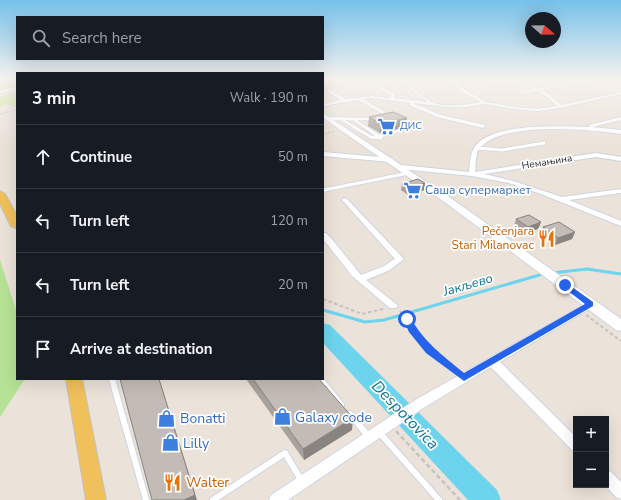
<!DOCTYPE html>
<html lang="en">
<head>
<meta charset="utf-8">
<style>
	body { margin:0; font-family:"Nunito Sans",sans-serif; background:#242831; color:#f1f3f6 }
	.controls { position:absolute; right:12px; bottom:12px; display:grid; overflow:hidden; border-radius:0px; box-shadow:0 4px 16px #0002 }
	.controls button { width:36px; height:36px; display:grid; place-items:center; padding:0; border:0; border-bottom:1px solid #363941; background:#171b24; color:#f1f3f6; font:20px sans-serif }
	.compass { position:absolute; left:525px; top:12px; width:36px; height:36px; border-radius:50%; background:#171b24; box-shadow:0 4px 16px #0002; rotate:110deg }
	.stop { position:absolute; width:12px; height:12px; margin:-9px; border:3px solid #2563eb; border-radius:50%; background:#fff }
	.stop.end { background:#2563eb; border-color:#fff; box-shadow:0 1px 4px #0008 }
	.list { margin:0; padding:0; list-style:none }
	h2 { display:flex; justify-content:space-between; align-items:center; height:52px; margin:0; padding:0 16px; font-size:17px }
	h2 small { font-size:13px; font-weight:400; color:#9ea1a6 }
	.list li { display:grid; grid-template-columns:26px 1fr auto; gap:12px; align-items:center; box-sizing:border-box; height:64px; padding:0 16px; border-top:1px solid #363941 }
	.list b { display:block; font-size:15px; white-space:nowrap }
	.list em { font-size:13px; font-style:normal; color:#9ea1a6 }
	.icon { flex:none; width:22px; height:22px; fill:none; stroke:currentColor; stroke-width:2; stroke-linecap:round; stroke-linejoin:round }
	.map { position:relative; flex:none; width:621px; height:500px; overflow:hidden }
	.search { position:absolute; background:#171b24; box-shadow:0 4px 16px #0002; left:16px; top:16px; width:308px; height:44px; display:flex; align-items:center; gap:10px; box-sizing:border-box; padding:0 14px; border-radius:0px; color:#9ea1a6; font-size:15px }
	.panel { position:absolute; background:#171b24; box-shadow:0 4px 16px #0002; left:16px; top:72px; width:308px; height:308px; border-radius:0px }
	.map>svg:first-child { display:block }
</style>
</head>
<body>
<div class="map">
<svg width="621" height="500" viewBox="0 0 621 500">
	<rect width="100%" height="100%" fill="#ebe2d9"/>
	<polygon fill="#b5e295" points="0,260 17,313 17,379 25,379 0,417"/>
	<g fill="#cbe991">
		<polygon points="0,79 16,79 17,87 0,90"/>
		<polygon points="17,92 17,108 6,104 0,106 0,97"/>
	</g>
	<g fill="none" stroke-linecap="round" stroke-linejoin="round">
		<g stroke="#6cd5ed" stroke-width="3">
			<polyline points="552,273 587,269 621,274"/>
			<polyline points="323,310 365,322 384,320 543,274"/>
		</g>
		<polygon fill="#6cd5ed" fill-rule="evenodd" points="323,323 330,325 497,490 501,500 468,500 323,343"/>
		<defs>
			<g id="lane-far3">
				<polyline points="323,82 343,79"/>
				<polyline points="0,92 17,88"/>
				<polyline points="327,118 353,119 366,128"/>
				<polyline points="329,119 341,119 356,128"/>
				<polyline points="355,119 374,119"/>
				<polyline points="402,121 412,127 411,128"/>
			</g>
			<g id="lane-far2">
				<polyline points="354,127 371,137 381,138 365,127"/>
				<polyline points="380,136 412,127"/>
				<polyline points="476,148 502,150 544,143"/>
				<polyline points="324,190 409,173"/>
			</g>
			<polyline id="lane-far1" points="323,190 329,189"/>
			<g id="lane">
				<polyline points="112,379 146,500"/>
				<polyline points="320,379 341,405"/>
				<polyline points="350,414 369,437"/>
				<polyline points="379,432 439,500"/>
				<polyline points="213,500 285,453 301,480"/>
			</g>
			<g id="street">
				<path d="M396 79H401C411 87 422 97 434 103 445 108 469 104 481 102L460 91 451 79H455L464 89 486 102 514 107 538 109 557 106 547 97 537 91 522 93V91L533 89 509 80 491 83 490 81 512 79 538 88 590 79H599L542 90 550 95 561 105 621 92V94L560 108 538 111 514 109 485 104 466 107H447L413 103 441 115 485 125 486 126 483 128 437 117 409 105 410 103 372 98 363 99 385 112V114H383L358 100 323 106V104L341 100 326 91V90L328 89 346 99 372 96 390 98 391 95 369 83 370 81 395 94 394 98 428 102Z"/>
				<path d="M621 117V120L592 127 621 130V134C589 129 502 121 480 148 475 153 476 165 475 172L596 153 621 157V161L596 157 484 174 513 181 562 197 621 189V193L569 200 621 221V226L541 194 509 183 472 176 401 169 398 167 401 165 469 172C470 164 470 155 474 148 489 122 562 126 589 127V125Z"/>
				<polygon points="323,152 391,158 394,160 391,162 323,156"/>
				<polygon points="345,198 347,199 404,259 390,270 366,280 396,304 398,306 396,308 390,308 352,276 323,239 323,233 326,233 331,238 361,275 384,266 395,259 343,201 342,200 343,199"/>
				<polygon points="591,301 594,302 596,304 594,306 500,362 576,437 576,452 572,450 491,367 425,407 288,500 269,500 271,495 417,399"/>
				<polygon points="606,470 611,472 621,482 621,499 616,497 605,485 606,485"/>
			</g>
			<polygon id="secondary" points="323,113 452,199 621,319 621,331 616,330 446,203 323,118"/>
			<g id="primary">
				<polygon points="0,191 5,194 17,216 17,229 11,226 0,204"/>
				<polygon points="66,379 82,379 106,500 86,500"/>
			</g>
		</defs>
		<use href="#lane-far3" stroke="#cfd4e1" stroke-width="3.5"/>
		<use href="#lane-far2" stroke="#cfd4e1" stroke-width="4.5"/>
		<use href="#lane-far1" stroke="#cfd4e1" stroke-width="5.5"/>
		<use href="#lane" stroke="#cfd4e1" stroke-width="8"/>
		<use href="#street" stroke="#cfd4e1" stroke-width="2"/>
		<use href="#secondary" stroke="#cfd4e1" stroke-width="2"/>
		<use href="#primary" stroke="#c3c3c3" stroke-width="2"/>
		<g stroke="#c3c3c3" stroke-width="1" stroke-dasharray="1.5 1" stroke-linecap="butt">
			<polyline points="0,114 17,110"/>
			<polyline points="323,134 335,131"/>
		</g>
		<g stroke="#c3c3c3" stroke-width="2" stroke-dasharray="3.5 2.5" stroke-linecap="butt">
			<polyline points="323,299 362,314 383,309"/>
			<polyline points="400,311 420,339 454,371"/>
			<polyline points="586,315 621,341"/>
		</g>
		<g stroke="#c3c3c3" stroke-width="2.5" stroke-dasharray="4.5 3" stroke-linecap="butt">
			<polyline points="453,370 456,372"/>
			<polyline points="396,431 460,500"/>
		</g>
		<use href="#lane-far3" stroke="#fff" stroke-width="2.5"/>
		<use href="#lane-far2" stroke="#fff" stroke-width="3"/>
		<use href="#lane-far1" stroke="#fff" stroke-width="3.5"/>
		<use href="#lane" stroke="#fff" stroke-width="6"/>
		<use href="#street" fill="#fff" fill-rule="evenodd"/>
		<use href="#secondary" fill="#fff" fill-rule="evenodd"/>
		<use href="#primary" fill="#f0c15a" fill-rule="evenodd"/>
	</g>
	<g fill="#a8a29d">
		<polygon points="369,117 406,127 380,133 368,126"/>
		<polygon points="425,183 424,190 408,195 401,190 402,184"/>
		<polygon points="516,219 541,222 538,229 525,234 514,226"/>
		<polygon points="543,227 575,232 572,239 555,245 540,234"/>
		<polygon points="246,379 319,379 352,430 304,460"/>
	</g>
	<g fill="#88847f">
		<polygon points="407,118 406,127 380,133 380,124"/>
		<polygon points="425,183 424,190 408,195 409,188"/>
		<polygon points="541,222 538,229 525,234 528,227"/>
		<polygon points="575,232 572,239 555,245 558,238"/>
		<polygon points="159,379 161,385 197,500 184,500"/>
		<polygon points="353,418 352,430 304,460 303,449"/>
	</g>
	<g fill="#c3bcb6" stroke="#88847f">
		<polygon points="393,112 407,118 380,124 369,117"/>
		<polygon points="418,179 425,183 409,188 402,184"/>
		<polygon points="529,215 541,222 528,227 516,219"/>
		<polygon points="559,222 575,232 558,238 543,227"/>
		<polygon points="120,379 159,379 195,495 184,500 152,500"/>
		<polygon points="253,379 319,379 353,418 303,449"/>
	</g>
	<linearGradient id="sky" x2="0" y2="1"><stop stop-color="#76c1ea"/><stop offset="0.53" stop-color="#f6f2ee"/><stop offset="1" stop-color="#f6f2ee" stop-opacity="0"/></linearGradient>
	<rect width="621" height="149" fill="url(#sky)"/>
	<path fill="#2563eb" d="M565 282 593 302V306L464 381 426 353 409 332 403 319 404 317H410C424 342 442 355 464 373L585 304 563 287V283Z"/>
	<defs>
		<symbol id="supermarket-bare" viewBox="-9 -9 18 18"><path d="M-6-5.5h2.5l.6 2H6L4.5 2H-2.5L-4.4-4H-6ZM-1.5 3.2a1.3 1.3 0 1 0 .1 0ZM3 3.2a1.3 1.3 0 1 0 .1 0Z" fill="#3f7fe0" stroke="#fff" stroke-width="2.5" paint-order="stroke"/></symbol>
		<symbol id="restaurant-bare" viewBox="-9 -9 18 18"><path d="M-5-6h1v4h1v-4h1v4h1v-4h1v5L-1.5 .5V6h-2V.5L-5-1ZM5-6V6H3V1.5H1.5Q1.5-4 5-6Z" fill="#e8710a" stroke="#fff" stroke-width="2.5" paint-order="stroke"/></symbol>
		<symbol id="shop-bare" viewBox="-9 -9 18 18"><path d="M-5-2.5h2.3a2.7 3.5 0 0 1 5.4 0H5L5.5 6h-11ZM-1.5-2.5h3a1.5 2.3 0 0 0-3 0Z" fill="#3f7fe0" stroke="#fff" stroke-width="2.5" paint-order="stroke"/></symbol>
	</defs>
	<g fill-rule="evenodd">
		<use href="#supermarket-bare" x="374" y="114" width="25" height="25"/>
		<use href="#supermarket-bare" x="400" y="178" width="25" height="25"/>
		<use href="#restaurant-bare" x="534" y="226" width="25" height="25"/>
		<use href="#shop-bare" x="270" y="404" width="25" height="25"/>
		<use href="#shop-bare" x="154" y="406" width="25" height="25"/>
		<use href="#shop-bare" x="158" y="430" width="25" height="25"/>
		<use href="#restaurant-bare" x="160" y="470" width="25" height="25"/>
	</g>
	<g text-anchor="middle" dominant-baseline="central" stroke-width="3.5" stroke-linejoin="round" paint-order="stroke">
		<g font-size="10" fill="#366cbe" stroke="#fff" text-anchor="start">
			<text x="400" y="126">ДИС</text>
		</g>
		<g font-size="10" fill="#282828" stroke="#fff">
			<text transform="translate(547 162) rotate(-9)">Немањина</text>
		</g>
		<g font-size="12" fill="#366cbe" stroke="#fff" text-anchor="start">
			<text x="425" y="190">Саша супермаркет</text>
		</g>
		<g font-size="12" fill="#c56008" stroke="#fff" text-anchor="end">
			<text x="534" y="231">Pečenjara<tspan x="534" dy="14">Stari Milanovac</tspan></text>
		</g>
		<g font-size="13" font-style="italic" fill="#0e7297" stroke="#fff">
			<text transform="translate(468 285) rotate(-16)">Јакљево</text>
		</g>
		<g font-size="14" fill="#366cbe" stroke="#fff" text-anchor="start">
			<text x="295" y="417">Galaxy code</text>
			<text x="180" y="418">Bonatti</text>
			<text x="183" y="443">Lilly</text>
		</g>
		<g font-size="14" fill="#c56008" stroke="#fff" text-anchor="start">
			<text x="186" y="482">Walter</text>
		</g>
		<g font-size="16" font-style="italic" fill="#0e7297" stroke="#fff">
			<text transform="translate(405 415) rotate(46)">Despotovica</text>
		</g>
	</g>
</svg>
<div class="controls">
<button>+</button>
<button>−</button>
</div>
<svg class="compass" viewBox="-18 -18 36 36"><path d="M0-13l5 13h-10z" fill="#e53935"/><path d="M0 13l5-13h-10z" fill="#9ea1a6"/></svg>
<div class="stop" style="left:407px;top:319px"></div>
<div class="stop end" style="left:565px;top:285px"></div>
<div class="search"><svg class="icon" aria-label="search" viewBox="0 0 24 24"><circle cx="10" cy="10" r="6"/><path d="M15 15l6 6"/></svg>Search here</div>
<section class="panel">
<h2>3 min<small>Walk · 190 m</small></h2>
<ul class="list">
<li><svg class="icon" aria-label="ahead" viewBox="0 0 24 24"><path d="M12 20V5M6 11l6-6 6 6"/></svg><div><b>Continue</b></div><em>50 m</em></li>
<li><svg class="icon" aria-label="left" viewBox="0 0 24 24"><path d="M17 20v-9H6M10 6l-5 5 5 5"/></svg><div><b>Turn left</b></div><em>120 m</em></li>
<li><svg class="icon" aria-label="left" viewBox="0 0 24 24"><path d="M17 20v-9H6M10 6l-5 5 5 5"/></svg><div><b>Turn left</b></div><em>20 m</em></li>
<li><svg class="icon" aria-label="arrive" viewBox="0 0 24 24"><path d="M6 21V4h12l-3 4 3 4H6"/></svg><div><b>Arrive at destination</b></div></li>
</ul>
</section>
</div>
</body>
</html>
